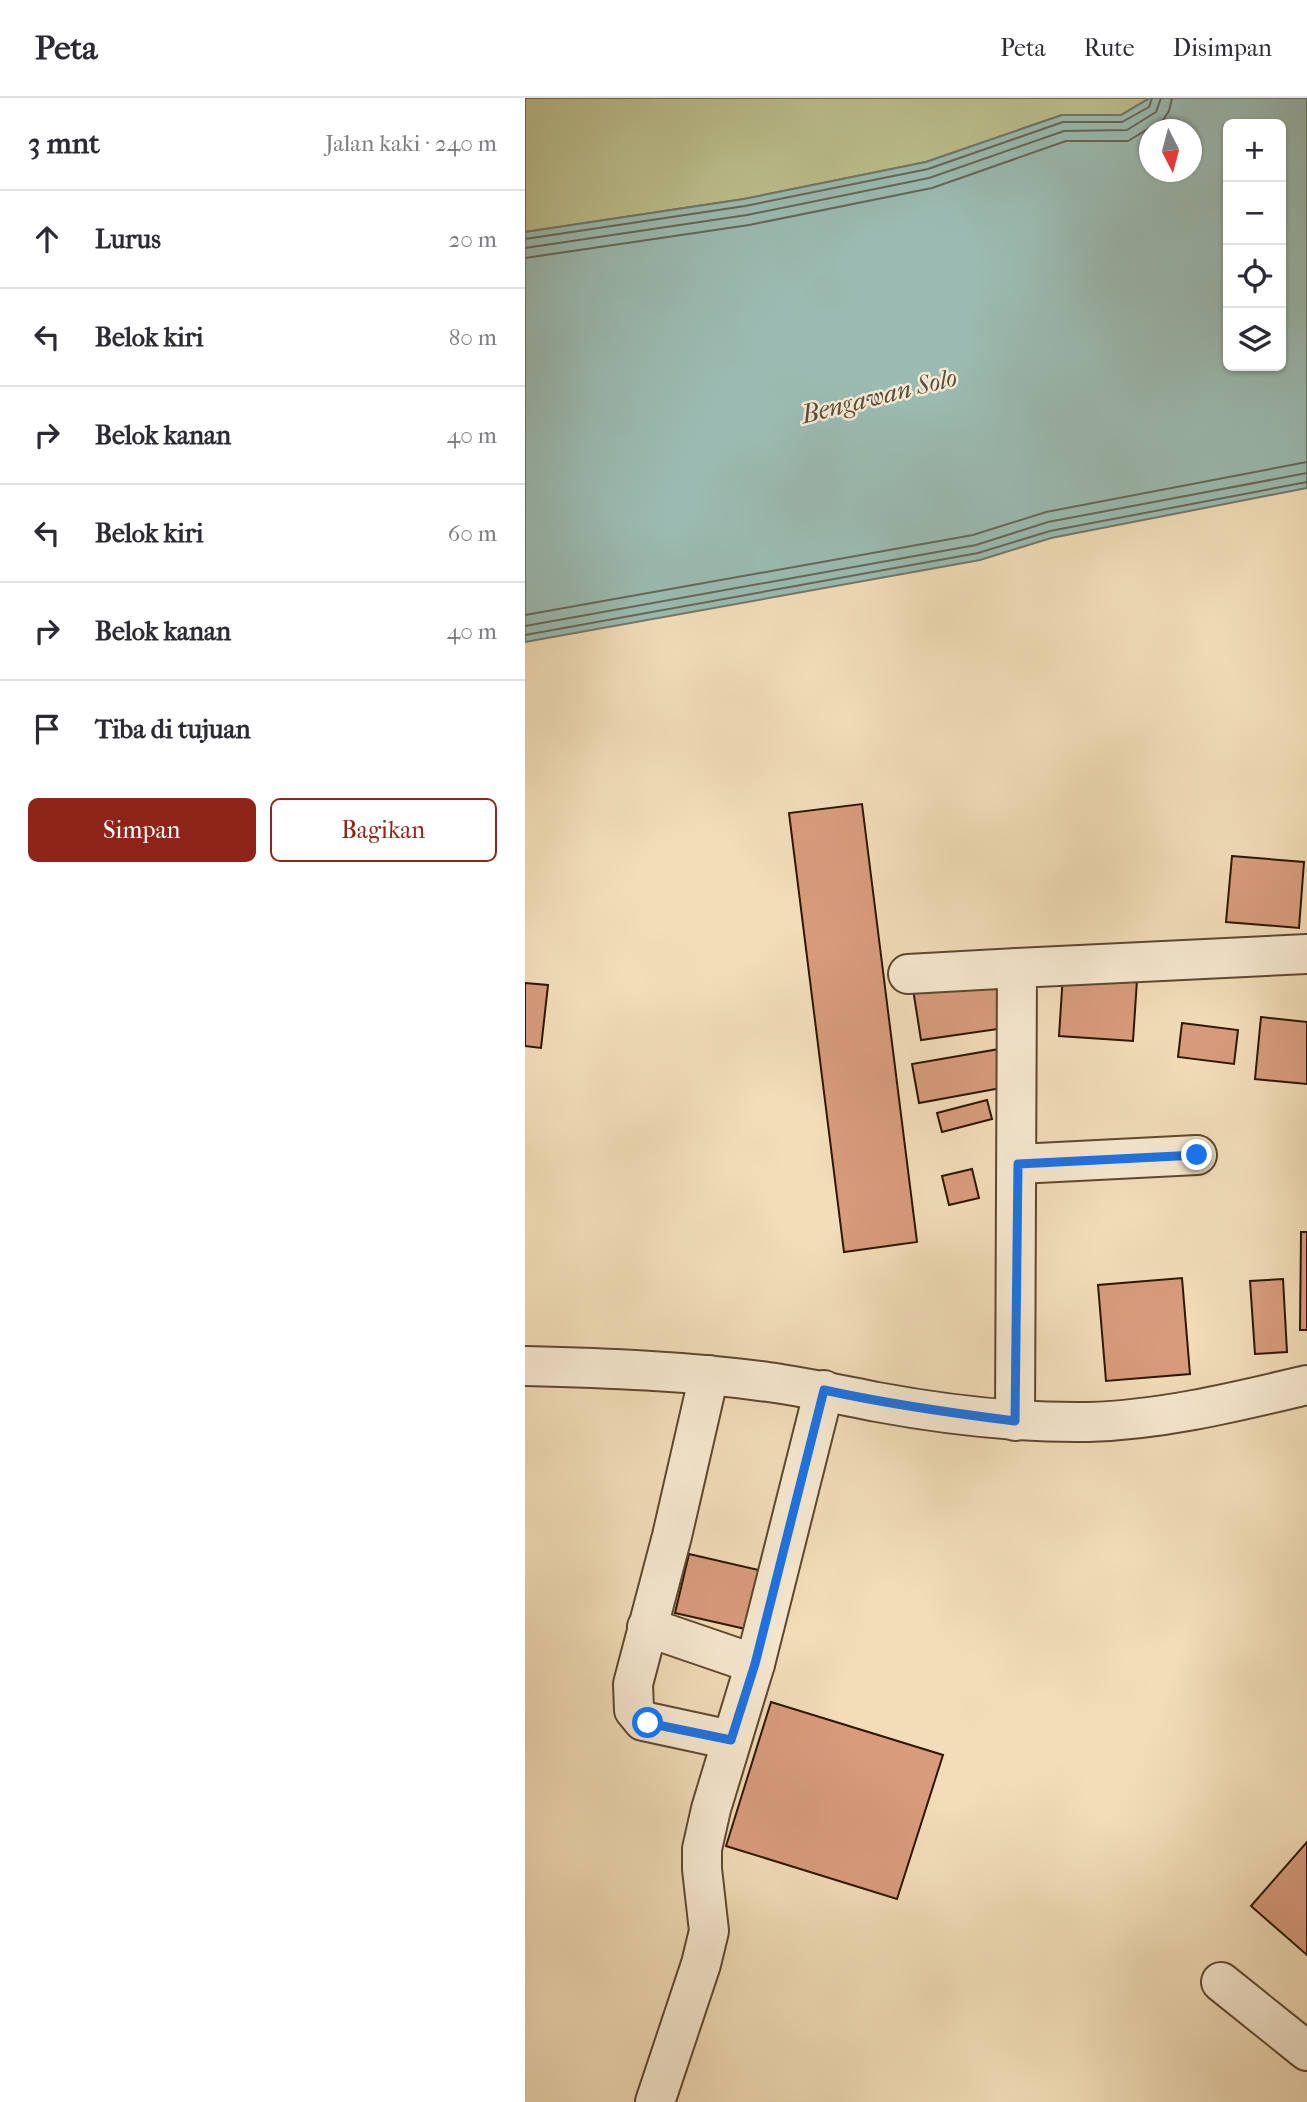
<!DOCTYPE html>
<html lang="id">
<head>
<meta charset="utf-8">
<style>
	body { margin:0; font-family:"IM FELL French Canon",serif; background:#f2f2f3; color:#2b2b33 }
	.controls { position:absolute; right:21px; top:21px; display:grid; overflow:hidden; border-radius:10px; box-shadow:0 2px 5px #0004 }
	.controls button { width:63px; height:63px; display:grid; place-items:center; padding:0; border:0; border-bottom:2px solid #e1e1e2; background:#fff; color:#2b2b33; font:35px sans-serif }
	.compass { position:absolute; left:614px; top:21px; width:63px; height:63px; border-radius:50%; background:#fff; box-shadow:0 2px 5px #0004; rotate:174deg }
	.stop { position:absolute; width:21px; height:21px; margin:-16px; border:5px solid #1a73e8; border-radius:50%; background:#fff }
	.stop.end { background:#1a73e8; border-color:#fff; box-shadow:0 2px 7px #0008 }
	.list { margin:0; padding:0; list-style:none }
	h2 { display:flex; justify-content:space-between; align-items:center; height:91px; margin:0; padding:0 28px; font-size:30px }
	h2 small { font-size:23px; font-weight:400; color:#7c7c81 }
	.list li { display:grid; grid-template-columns:46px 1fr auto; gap:21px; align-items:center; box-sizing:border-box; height:98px; padding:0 28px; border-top:2px solid #e1e1e2 }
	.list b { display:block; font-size:26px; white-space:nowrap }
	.list em { font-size:23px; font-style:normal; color:#7c7c81 }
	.actions { display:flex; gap:14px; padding:21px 28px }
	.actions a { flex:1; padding:16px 0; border:2px solid #8f2418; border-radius:10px; text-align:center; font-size:24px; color:#8f2418 }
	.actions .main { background:#8f2418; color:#fff }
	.icon { flex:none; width:38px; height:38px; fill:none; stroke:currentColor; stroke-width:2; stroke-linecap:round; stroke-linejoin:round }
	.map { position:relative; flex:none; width:782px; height:2004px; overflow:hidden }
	header { display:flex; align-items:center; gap:42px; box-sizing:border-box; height:98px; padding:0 35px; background:#fff; border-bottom:2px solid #e1e1e2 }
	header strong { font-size:33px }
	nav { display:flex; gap:38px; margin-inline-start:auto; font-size:24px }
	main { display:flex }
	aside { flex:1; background:#fff }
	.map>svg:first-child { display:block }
</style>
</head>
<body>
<header>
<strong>Peta</strong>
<nav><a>Peta</a><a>Rute</a><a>Disimpan</a></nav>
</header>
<main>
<aside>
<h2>3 mnt<small>Jalan kaki · 240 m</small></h2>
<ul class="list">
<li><svg class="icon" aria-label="ahead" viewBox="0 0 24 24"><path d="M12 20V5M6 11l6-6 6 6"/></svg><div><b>Lurus</b></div><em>20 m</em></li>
<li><svg class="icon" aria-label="left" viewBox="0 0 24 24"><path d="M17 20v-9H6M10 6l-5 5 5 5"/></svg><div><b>Belok kiri</b></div><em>80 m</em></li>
<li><svg class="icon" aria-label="right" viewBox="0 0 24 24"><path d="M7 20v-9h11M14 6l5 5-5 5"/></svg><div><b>Belok kanan</b></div><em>40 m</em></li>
<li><svg class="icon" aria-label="left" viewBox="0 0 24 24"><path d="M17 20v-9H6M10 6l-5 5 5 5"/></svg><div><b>Belok kiri</b></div><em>60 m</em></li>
<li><svg class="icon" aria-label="right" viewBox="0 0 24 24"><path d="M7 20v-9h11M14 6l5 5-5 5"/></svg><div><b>Belok kanan</b></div><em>40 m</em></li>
<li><svg class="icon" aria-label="arrive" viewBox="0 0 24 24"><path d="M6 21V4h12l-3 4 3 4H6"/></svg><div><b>Tiba di tujuan</b></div></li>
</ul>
<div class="actions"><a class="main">Simpan</a><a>Bagikan</a></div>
</aside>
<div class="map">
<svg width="782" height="2004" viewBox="0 0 782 2004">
	<rect width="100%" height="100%" fill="#f2ddb8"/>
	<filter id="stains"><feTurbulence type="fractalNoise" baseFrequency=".00286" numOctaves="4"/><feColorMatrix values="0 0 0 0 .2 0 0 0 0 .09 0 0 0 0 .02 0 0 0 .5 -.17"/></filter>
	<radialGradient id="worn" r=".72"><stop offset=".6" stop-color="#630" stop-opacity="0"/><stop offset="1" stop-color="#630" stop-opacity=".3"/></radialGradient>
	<polygon fill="#bcc08e" stroke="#746a47" stroke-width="2" points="0,0 625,0 596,17 537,17 401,64 219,101 0,134"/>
	<path fill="#9bbbb2" stroke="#6f796b" stroke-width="2" fill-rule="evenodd" d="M625 0H782V390L526 440 455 462 0 544V134L219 101 401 64 537 17H596ZM703 26H756V268H703ZM624 32H666V74H624Z"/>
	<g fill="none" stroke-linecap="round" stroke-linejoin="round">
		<g stroke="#646859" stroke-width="2">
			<polyline points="0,141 220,108 403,71 538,24 597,24 624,9 627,0"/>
			<polyline points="0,150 222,117 404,80 539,33 602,32 631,14 636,0"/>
			<polyline points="0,160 224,127 407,90 541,43 603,43 638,22 644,13 647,0"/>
			<polyline points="0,517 448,437 521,414 782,364"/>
			<polyline points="0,528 451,447 523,424 782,375"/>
			<polyline points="0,537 453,455 525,433 782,384"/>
		</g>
	</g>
	<g fill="#d89c7d" stroke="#2d1500" stroke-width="2">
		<polygon points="337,706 392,1144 319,1154 264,715"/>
		<polygon points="707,758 779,764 774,830 701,824"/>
		<polygon points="538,876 612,882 608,943 534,938"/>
		<polygon points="480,878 487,929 396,942 388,891"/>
		<polygon points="0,885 23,887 16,950 0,948"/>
		<polygon points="736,919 782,924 782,986 730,981"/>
		<polygon points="657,925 713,932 709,966 653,959"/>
		<polygon points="480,950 487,988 394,1005 387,966"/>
		<polygon points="462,1002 467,1021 417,1034 412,1015"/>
		<polygon points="447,1071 454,1100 424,1107 417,1078"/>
		<polygon points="776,1134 782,1134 782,1232 775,1232"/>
		<polygon points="657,1180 665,1276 581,1283 573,1187"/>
		<polygon points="758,1181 762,1254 730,1256 725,1183"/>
		<polygon points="164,1456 238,1473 225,1532 150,1515"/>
		<polygon points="246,1604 418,1657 372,1801 201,1748"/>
		<polygon points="782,1744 782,1857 726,1808"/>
	</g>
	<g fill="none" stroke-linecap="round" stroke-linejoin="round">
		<defs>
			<g id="minor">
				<polyline points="383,876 492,870"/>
				<polyline points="493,1066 672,1057"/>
				<path d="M0 1268C81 1270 163 1273 243 1284 280 1289 316 1297 352 1304 422 1317 492 1325 563 1324 637 1322 710 1304 782 1287"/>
				<polyline points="184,1277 147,1438 108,1586 109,1612 118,1623 206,1642"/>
				<polyline points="490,1323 492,870 782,856"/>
				<polyline points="122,1529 230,1566"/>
				<polyline points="696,1884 782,1953"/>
				<polyline points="130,2004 176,1866 184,1833 177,1771 177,1751 186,1711 230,1566 299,1292"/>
			</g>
		</defs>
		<use href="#minor" stroke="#5e472e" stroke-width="42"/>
		<use href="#minor" stroke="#f7e9d1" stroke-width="38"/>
	</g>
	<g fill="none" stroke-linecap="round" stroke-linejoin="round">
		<path stroke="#1a73e8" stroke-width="9" d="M123 1625 206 1642 230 1566 299 1292C363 1306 426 1315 490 1323L493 1066 672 1057"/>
	</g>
	<g text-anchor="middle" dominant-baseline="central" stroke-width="5" stroke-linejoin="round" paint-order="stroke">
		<g font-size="26" font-style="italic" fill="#544f3e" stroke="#f7e9d1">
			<text transform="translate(354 298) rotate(-14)">Bengawan Solo</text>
		</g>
	</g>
	<rect width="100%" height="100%" filter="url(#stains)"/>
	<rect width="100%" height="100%" fill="url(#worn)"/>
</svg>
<div class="controls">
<button>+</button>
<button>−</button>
<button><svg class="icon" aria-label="locate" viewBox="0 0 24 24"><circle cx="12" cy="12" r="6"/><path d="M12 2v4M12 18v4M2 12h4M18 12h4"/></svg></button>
<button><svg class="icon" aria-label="layers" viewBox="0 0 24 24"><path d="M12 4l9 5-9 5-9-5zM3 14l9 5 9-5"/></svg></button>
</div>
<svg class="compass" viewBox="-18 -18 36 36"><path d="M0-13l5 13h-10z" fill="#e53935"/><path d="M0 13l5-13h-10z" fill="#7c7c81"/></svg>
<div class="stop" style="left:123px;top:1625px"></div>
<div class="stop end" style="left:672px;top:1057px"></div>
</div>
</main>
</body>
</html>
